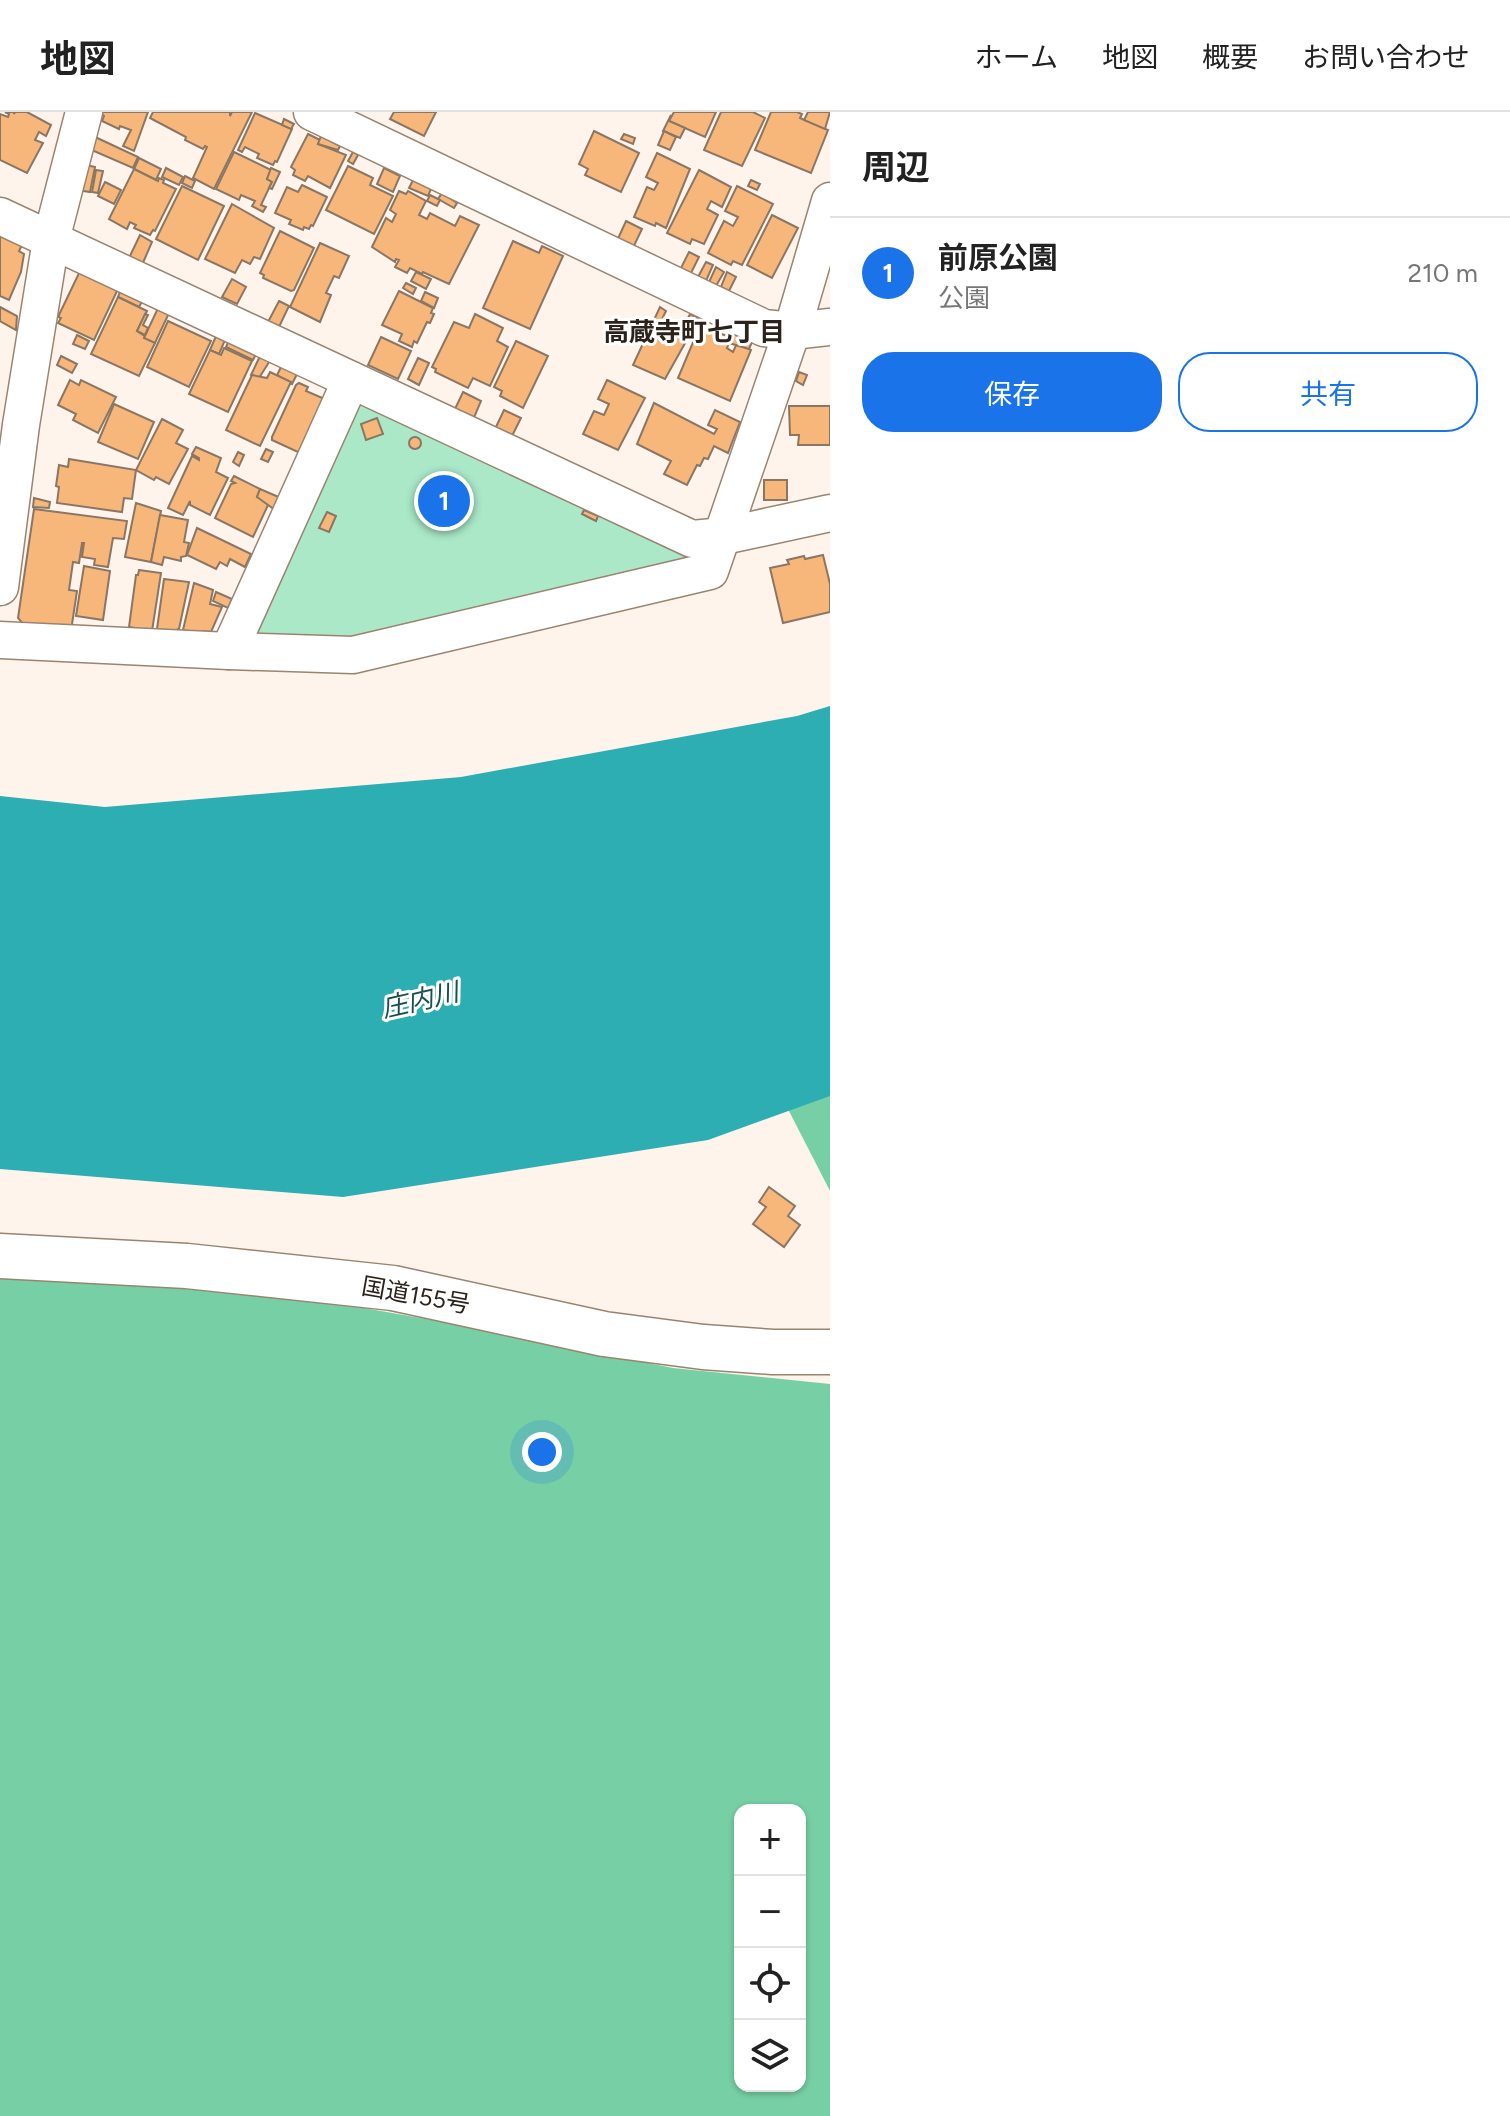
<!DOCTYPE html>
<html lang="ja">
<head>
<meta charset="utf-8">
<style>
	body { margin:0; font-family:Figtree,"Noto Sans JP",sans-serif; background:#f2f2f2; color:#222 }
	.controls { position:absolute; right:24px; bottom:24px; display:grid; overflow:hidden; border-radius:16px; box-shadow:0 2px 6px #0004 }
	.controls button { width:72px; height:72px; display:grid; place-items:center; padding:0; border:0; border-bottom:2px solid #e0e0e0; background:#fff; color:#222; font:40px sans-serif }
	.you { position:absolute; left:542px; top:1340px; width:28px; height:28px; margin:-20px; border:6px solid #fff; border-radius:50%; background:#1a73e8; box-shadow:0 0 0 12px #1a73e833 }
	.badge { display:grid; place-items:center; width:52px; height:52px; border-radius:50%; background:#1a73e8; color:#fff; font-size:26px; font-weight:700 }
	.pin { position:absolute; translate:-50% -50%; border:4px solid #fff; box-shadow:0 2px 8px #0006 }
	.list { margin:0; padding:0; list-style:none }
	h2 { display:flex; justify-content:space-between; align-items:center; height:104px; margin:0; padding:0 32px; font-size:34px }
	h2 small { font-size:26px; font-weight:400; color:#767676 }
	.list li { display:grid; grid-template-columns:52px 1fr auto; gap:24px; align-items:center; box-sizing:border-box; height:112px; padding:0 32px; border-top:2px solid #e0e0e0 }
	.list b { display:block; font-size:30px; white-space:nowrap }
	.list p { margin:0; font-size:26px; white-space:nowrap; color:#767676 }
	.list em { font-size:26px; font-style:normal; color:#767676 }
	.actions { display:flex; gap:16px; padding:24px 32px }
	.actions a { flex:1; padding:18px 0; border:2px solid #1a73e8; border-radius:32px; text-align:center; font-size:28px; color:#1a73e8 }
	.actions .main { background:#1a73e8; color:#fff }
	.icon { flex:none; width:44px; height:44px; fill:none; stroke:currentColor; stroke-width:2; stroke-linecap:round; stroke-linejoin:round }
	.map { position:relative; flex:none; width:830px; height:2004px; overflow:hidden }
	header { display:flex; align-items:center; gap:48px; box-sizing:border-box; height:112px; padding:0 40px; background:#fff; border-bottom:2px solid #e0e0e0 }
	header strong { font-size:38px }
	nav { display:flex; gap:44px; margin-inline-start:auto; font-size:28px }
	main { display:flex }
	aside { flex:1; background:#fff }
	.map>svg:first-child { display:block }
</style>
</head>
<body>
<header>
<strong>地図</strong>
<nav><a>ホーム</a><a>地図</a><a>概要</a><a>お問い合わせ</a></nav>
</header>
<main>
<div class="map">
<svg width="830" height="2004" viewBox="0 0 830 2004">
	<rect width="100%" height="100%" fill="#fef4ec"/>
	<polygon fill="#aae8c8" points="370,291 685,439 685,452 355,528 259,527 253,515 353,294"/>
	<g fill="#77d0a5" fill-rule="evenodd">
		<polygon points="830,758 830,1079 769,960"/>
		<path d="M0 1165 127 1166 319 1188 443 1210 673 1256 830 1272V2004H0ZM740 1698H800V1974H740Z"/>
	</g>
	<polygon fill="#2daeb3" points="830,594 830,984 708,1028 343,1085 0,1057 0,684 105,695 461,665 797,604"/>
	<g fill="#f7b77b" stroke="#8b7664" stroke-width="2">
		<polygon points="5,0 14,0 14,2 15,0 27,0 51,13 46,24 39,20 35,28 43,31 27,61 0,48 0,2 8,5 9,2"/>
		<polygon points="99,0 148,0 134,39 123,34 131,18 120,14 119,17 102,9 104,4"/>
		<polygon points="153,0 230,0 230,4 232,0 252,0 214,77 193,66 207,35 205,34 203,37 185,28 186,25 150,6"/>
		<polygon points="394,0 436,0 424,24 390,7"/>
		<polygon points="674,0 716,0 705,25 669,9"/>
		<polygon points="721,0 753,0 765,6 742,54 704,38"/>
		<polygon points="771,0 797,0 802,2 800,6 828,18 811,61 755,38"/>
		<polygon points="808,0 830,0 825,17 804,8"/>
		<polygon points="255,1 292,17 277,50 275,49 273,53 257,46 259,42 245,35 242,40 238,38"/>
		<polygon points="671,3 669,9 685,16 680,26 663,19"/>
		<polygon points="284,7 294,12 291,17 282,13"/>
		<polygon points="594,19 639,41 621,80 585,63 588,57 579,52"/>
		<polygon points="664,19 676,25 670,38 658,33"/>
		<polygon points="308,22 320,28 318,32 346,43 330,76 308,64 305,69 293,63 295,58 291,55"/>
		<polygon points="624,22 635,26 633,32 621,27"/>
		<polygon points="93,24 138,45 133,56 87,36"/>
		<polygon points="321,24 340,34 338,38 318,32"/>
		<polygon points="234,40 271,58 267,67 272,70 261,93 266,95 263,100 252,94 255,89 241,83 239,88 216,77"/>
		<polygon points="353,40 358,43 353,52 348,49"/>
		<polygon points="657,41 690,57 666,116 656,111 655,114 634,105 647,75 654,78 658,71 646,65"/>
		<polygon points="139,46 161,57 156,68 134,57"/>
		<polygon points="82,52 95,55 90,80 77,78"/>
		<polygon points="348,54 373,66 370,73 393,84 374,122 326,98"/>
		<polygon points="166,56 183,65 179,73 162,65"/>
		<polygon points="271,56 280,60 272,77 269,76 272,70 267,67"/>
		<polygon points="384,56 400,64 393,80 377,72"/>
		<polygon points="134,57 158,69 159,66 164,68 163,71 176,77 155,119 153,118 150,123 134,116 136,113 130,110 127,117 109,107"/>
		<polygon points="96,58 103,59 98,81 92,80"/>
		<polygon points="699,58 731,75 722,95 711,89 707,97 718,103 704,132 692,127 690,132 667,121"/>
		<polygon points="185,64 195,69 192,76 182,71"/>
		<polygon points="413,68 431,77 428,84 409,76"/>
		<polygon points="751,68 760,72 757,78 748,74"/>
		<polygon points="105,70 121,78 114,92 98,84"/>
		<polygon points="302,73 327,85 313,114 311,113 309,117 304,115 303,118 289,112 291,108 275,101 287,75 298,80"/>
		<polygon points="182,74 224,94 198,148 156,127"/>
		<polygon points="737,74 773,92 742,153 733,149 731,153 708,141 724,109 733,114 738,105 725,99"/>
		<polygon points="399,79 406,82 408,79 426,89 419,103 427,107 430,101 455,114 460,104 479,113 449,172 423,160 422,162 410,156 407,161 395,155 399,148 396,147 395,150 372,135 386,106 392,110 396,102 390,98"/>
		<polygon points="442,81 457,91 454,96 438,87"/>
		<polygon points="430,83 440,88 437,94 427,89"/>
		<polygon points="232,92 274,116 260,147 254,145 250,152 242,148 235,161 205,147"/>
		<polygon points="772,103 798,116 772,166 747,153"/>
		<polygon points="626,109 642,117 632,138 616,131"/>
		<polygon points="280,119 314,136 294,178 291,179 263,166 264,163 260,161"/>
		<polygon points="140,123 152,130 142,153 129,146"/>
		<polygon points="0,124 22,133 19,139 24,142 21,160 9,188 0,184"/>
		<polygon points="513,129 539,141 542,134 563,144 530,217 483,196"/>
		<polygon points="320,131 349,144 339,166 334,164 326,181 331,183 320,210 290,195"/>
		<polygon points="689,140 699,145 689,165 679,160"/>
		<polygon points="706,150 713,153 706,169 698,165"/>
		<polygon points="716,155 724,160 716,174 709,170"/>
		<polygon points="80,159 118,177 94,228 58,211 61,206 58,205"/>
		<polygon points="416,160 431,167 426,177 411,169"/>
		<polygon points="727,160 736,165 729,179 721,175"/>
		<polygon points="232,167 246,175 237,192 222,185"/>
		<polygon points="406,171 416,176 413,182 403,176"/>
		<polygon points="121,177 143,188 139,195 118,185"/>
		<polygon points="399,179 433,196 431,201 434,202 430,211 427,210 417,231 414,229 412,235 399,229 402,222 382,213"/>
		<polygon points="425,180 438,186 434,196 421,189"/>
		<polygon points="118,185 147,199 137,219 155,231 139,264 91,242"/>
		<polygon points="279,189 289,194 279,215 268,210"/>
		<polygon points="159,194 170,199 155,231 144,226"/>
		<polygon points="0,195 17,204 16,218 0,209"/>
		<polygon points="660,195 666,199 663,205 683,215 681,219 689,224 665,267 633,253"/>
		<polygon points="145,202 148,203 143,213 148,216 145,223 137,219"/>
		<polygon points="475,202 503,216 497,229 508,235 490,274 473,266 468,276 435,260 436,257 432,255 454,210 469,216"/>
		<polygon points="690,202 699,207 690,224 681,219"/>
		<polygon points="168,209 211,229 189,275 147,255"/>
		<polygon points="699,216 709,221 711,217 731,226 727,236 733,240 737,231 751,238 730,289 678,266"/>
		<polygon points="732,221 752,230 749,237 729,231"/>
		<polygon points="77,223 89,229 85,237 73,232"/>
		<polygon points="216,224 225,228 219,242 210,238"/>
		<polygon points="381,225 411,239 398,267 368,253"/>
		<polygon points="229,228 256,242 253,248 226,235"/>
		<polygon points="516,229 548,244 523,296 500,284 502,279 494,275"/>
		<polygon points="224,236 252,249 228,300 189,282 210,238 221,243"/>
		<polygon points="261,242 271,247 259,266 251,263"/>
		<polygon points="61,244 77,252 72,261 57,253"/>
		<polygon points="418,246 429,251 419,273 408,267"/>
		<polygon points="282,253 298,260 292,272 277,263"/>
		<polygon points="270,260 291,270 260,334 226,318 252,263 267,266"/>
		<polygon points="799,260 807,263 803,273 796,269"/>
		<polygon points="70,268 79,273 81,268 116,285 98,321 73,308 76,302 58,293"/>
		<polygon points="607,268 645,286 618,338 583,322 594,299 604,303 609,292 598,287"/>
		<polygon points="299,271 308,275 306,279 327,288 300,341 272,328 272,325 296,273"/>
		<polygon points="463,280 481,289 473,308 454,299"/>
		<polygon points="654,291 714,322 717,317 708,313 715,298 740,310 728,341 714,334 708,347 704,346 700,354 697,353 687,373 664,362 671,349 637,332"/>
		<polygon points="114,292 154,310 138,347 98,330"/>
		<polygon points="789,294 830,294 830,333 798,333 799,323 790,323"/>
		<polygon points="504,298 521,306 512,324 495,317"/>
		<polygon points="377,306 383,322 366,328 361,312"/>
		<polygon points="162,307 183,318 176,331 188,337 169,372 156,365 154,368 136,358"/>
		<circle cx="415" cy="331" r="6"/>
		<polygon points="196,335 221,346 216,360 228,366 210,403 190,393 190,389 183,403 168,396 192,344 199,348 199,346 192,342"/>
		<polygon points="266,337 273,340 268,350 261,347"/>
		<polygon points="238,340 244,343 239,354 233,350"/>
		<polygon points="69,347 136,358 132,387 124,386 122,400 57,391 59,375 56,374 59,353 68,355"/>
		<polygon points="234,364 260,377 257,385 269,391 253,425 215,406 231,372 235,371 231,369"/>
		<rect x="764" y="368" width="23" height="20"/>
		<polygon points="260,377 281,386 275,398 257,385"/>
		<polygon points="34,386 50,390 49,396 33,395"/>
		<polygon points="136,391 161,399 151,450 125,445"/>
		<polygon points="34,397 127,409 124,427 113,426 108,455 94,453 95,447 82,445 84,431 82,431 79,451 73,450 69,478 77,479 71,519 24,513 18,506"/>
		<polygon points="584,398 598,404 596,409 582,402"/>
		<polygon points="327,400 336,404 329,420 319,416"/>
		<polygon points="160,403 188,408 184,430 189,431 186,444 181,445 181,449 164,445 162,453 151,450"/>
		<polygon points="197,416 251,442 245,455 230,447 227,454 220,450 216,457 187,443"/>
		<polygon points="823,443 830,472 830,500 783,511 770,456 789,452 787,448 804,444 805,447"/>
		<polygon points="84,454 110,459 103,508 76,504"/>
		<polygon points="139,458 161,461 152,519 129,515 136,463 138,463"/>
		<polygon points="164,467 189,470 179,517 173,519 157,517"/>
		<polygon points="194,471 213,478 210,492 222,495 211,520 203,519 202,523 183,518"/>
		<polygon points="216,480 232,487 228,496 213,489"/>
		<polygon points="769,1075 795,1094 788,1104 800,1113 784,1135 753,1112 766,1095 759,1090"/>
	</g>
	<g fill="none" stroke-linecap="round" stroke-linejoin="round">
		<defs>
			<g id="minor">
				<polyline points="312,0 764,216 792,219 830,215"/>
				<polyline points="0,104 692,427 724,424 830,401"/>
				<polyline points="0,475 21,313 51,128 84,0"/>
				<polyline points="0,528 229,539 351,268"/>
				<polyline points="229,539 353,543 710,459 792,219 830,89"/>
			</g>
			<polyline id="trunk" points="0,1144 187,1154 393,1176 604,1222 703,1235 773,1240 830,1240"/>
		</defs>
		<use href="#minor" stroke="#998471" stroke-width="39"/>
		<use href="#trunk" stroke="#998471" stroke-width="47"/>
		<use href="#minor" stroke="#fff" stroke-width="36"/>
		<use href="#trunk" stroke="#fff" stroke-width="44"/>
	</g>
	<g text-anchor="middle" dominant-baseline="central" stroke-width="6" stroke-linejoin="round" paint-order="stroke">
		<g font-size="24" fill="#2b221b" stroke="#fff">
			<text transform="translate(416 1183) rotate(10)">国道155号</text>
		</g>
		<g font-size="26" font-weight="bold" fill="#2b221b" stroke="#fff">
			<text x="694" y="220">高蔵寺町七丁目</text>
		</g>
		<g font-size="26" font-style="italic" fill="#1a4f51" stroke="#fff">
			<text transform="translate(420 888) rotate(-13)">庄内川</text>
		</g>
	</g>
</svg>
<div class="controls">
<button>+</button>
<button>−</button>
<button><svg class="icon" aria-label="locate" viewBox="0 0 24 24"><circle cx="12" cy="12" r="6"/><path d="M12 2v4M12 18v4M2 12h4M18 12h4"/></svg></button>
<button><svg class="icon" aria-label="layers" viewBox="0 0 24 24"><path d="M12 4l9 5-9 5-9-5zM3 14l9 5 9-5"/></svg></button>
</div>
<div class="you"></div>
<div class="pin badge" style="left:444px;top:389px">1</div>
</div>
<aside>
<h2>周辺<small></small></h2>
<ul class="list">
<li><span class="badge">1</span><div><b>前原公園</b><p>公園</p></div><em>210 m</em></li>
</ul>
<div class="actions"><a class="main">保存</a><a>共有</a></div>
</aside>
</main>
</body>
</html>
